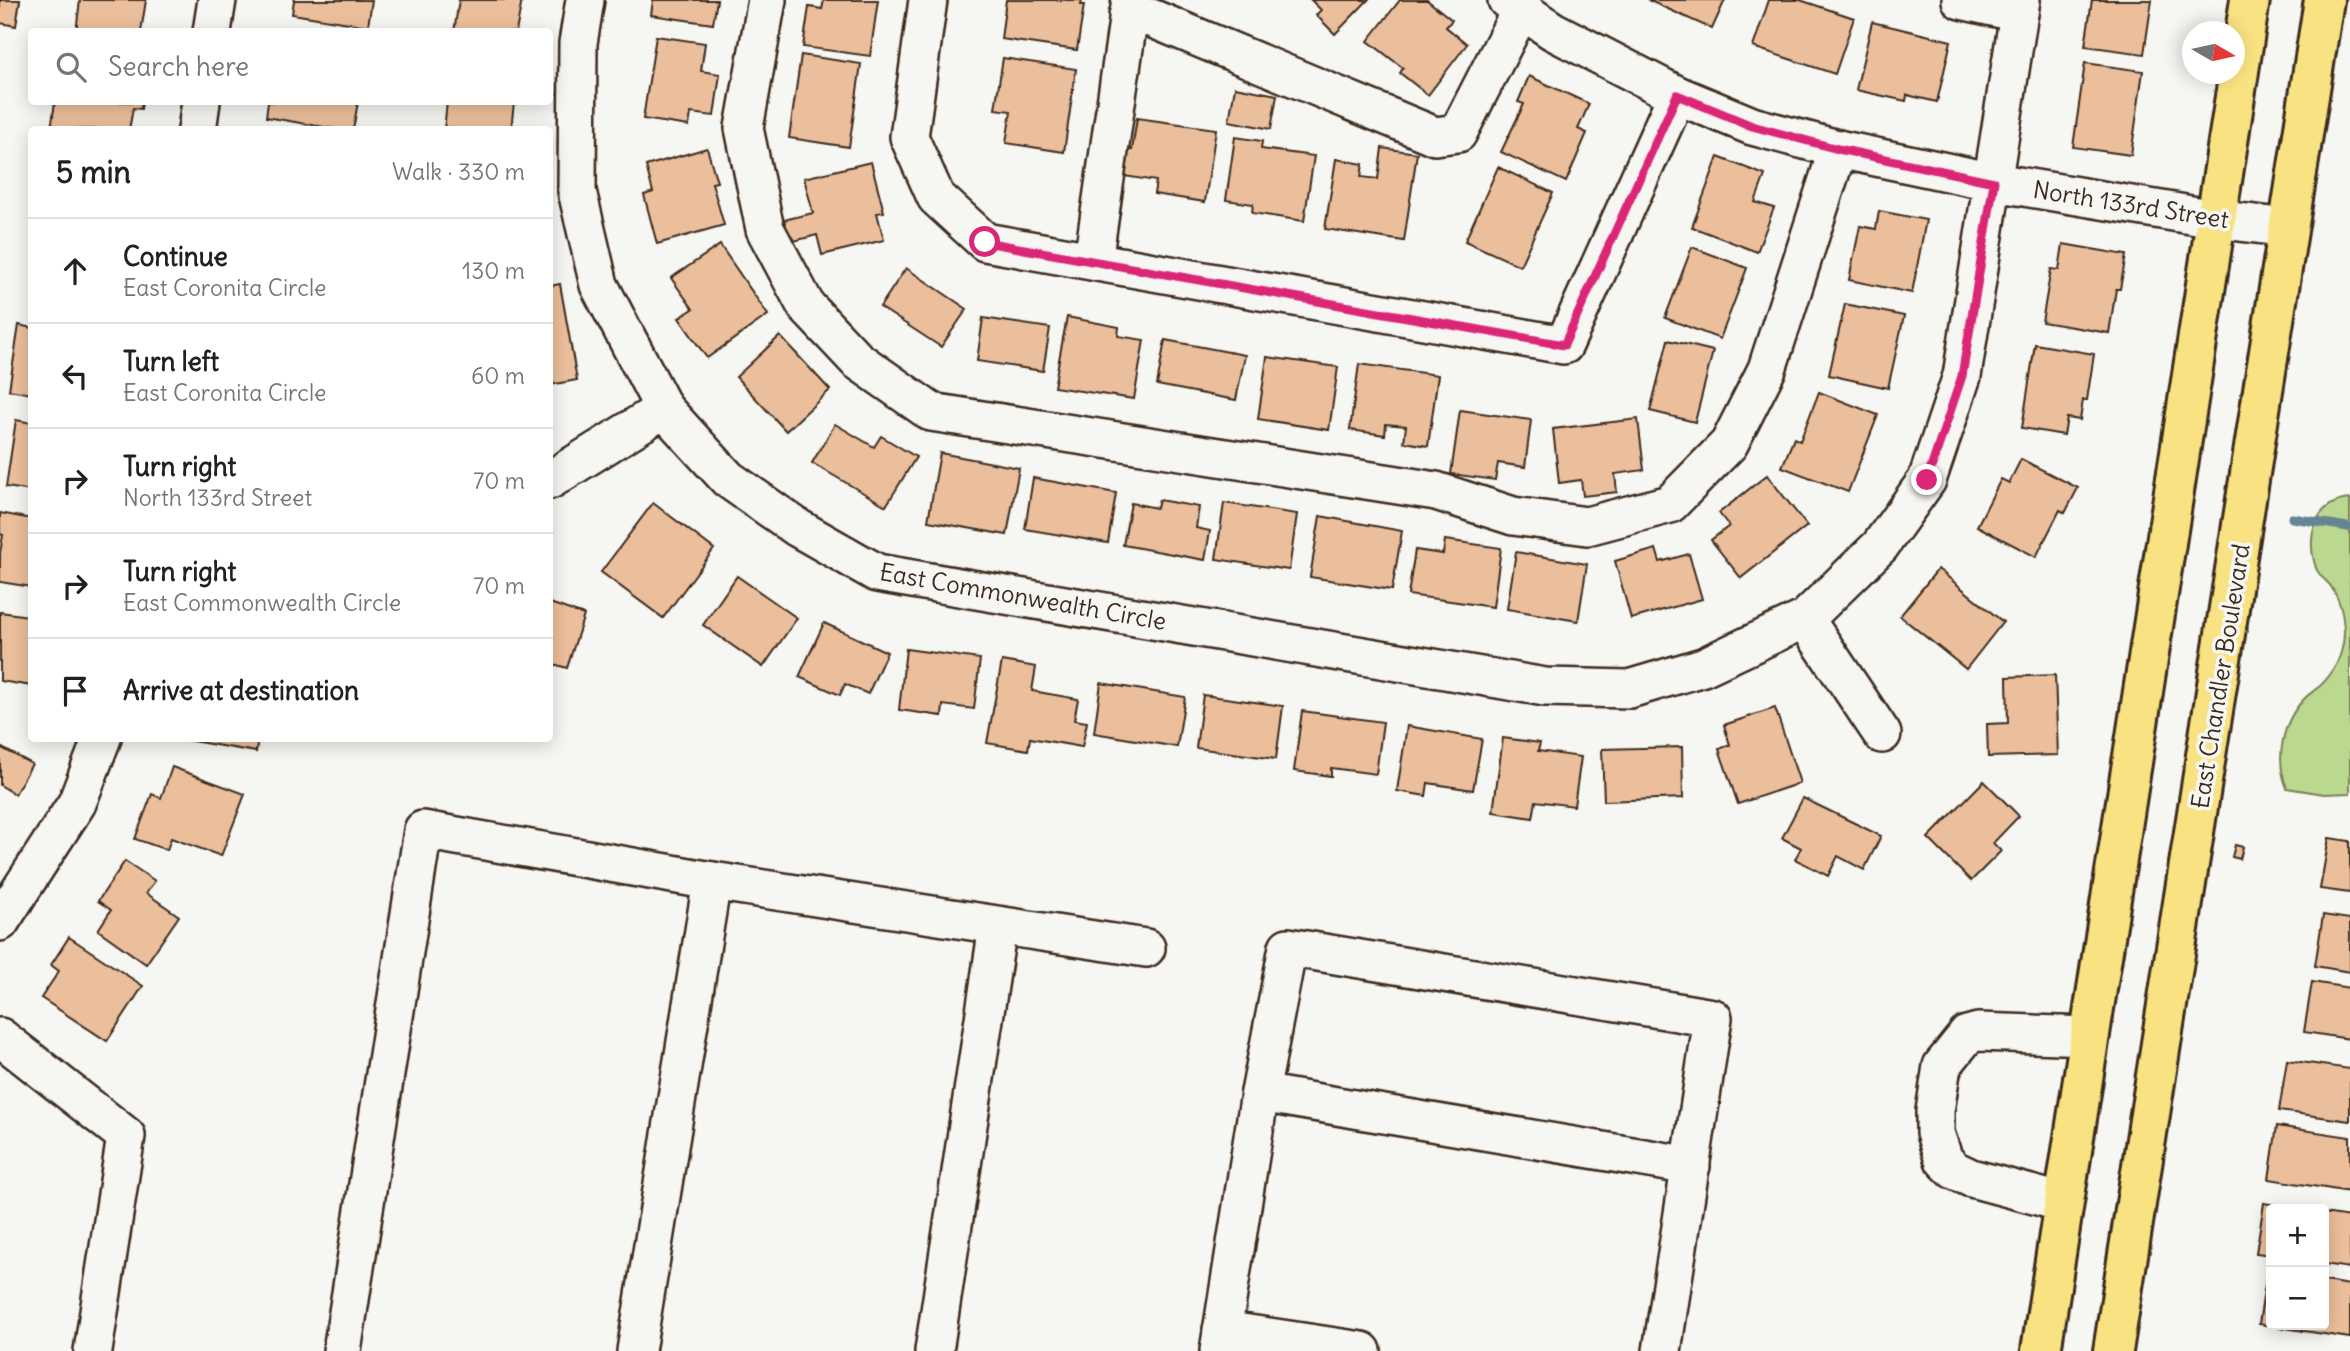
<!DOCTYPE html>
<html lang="en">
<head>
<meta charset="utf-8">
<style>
	body { margin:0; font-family:Delius,sans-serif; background:#f2f2f2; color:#202124 }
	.controls { position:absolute; right:21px; bottom:21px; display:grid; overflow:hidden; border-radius:7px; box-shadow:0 4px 18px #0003 }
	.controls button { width:63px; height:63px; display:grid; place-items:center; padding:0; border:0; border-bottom:2px solid #e0e0e0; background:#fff; color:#202124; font:35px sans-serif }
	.compass { position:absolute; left:2182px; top:21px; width:63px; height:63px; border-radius:50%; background:#fff; box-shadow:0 4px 18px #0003; rotate:99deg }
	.stop { position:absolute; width:21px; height:21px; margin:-16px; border:5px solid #db2777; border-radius:50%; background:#fff }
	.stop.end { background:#db2777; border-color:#fff; box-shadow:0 2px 7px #0008 }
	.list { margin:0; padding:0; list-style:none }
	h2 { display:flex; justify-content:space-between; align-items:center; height:91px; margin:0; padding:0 28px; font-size:30px }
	h2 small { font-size:23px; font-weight:400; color:#757577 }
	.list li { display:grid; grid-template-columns:46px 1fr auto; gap:21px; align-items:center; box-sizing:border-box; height:105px; padding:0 28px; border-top:2px solid #e0e0e0 }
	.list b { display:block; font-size:26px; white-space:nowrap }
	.list p { margin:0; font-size:23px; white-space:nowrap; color:#757577 }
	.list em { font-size:23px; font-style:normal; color:#757577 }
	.icon { flex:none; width:38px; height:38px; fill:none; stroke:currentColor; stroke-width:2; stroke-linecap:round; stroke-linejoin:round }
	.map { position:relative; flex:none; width:2350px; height:1351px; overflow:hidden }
	.search { position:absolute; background:#fff; box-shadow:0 4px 18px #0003; left:28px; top:28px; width:525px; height:77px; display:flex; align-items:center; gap:18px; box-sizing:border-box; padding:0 24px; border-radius:7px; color:#757577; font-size:26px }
	.panel { position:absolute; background:#fff; box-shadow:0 4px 18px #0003; left:28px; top:126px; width:525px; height:616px; border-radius:7px }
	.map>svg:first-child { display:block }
</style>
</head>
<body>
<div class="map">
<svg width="2350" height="1351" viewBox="0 0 2350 1351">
	<rect width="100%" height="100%" fill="#f6f6f2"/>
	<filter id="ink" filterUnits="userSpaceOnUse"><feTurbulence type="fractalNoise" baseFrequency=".0143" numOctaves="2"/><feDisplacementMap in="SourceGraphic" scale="14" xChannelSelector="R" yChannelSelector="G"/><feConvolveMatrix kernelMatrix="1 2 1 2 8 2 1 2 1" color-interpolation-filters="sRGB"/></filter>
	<g filter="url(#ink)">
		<path fill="#bad890" stroke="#7a8157" stroke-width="2" d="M2350 499V793L2324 794 2287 788C2275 759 2282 722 2304 699 2309 694 2315 690 2320 686 2335 672 2343 654 2344 634 2344 616 2340 598 2329 584 2324 579 2318 574 2316 568 2306 537 2314 502 2350 499Z"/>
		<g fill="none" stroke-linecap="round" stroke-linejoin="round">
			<polyline stroke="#658594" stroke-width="9" points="2292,518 2348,527"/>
		</g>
		<g fill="#ecbf9c" stroke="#3b2a1e" stroke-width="2">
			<polygon points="0,0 20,0 16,26 0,23"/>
			<polygon points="80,0 146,0 141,32 76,32"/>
			<polygon points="294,0 372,0 368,26 292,14"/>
			<polygon points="459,0 522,0 516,32 454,32"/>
			<polygon points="653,0 717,0 713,24 651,15"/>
			<polygon points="824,0 878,0 870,56 803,47 809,7 822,9"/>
			<polygon points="1006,0 1082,0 1081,5 1084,5 1077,50 1001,39"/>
			<polygon points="1311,0 1368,0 1335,34 1316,15 1321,10"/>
			<polygon points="1400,0 1427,0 1452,20 1446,27 1467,44 1428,95 1400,73 1403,68 1368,41"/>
			<polygon points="1648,0 1725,0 1712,29"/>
			<polygon points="1769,0 1800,0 1854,18 1835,74 1753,47"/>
			<polygon points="2092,0 2152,0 2144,54 2085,46"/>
			<polygon points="1872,22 1951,41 1937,102 1907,95 1906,101 1856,90"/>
			<polygon points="656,36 705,43 701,71 720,74 714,116 691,113 689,126 643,119"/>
			<polygon points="801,55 861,64 849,147 789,138"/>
			<polygon points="1003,58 1076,69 1064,152 1006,143 1011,111 995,109"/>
			<polygon points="2085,63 2143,71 2131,155 2073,147"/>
			<polygon points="1529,76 1589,104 1578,129 1587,133 1566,182 1501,152 1524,104 1518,102"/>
			<polygon points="1235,87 1277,95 1271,129 1229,121"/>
			<polygon points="55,102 142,102 141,109 133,108 129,130 51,129"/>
			<polygon points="268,102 358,102 353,130 341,130 266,117"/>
			<polygon points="447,102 514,102 511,130 444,130"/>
			<polygon points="1137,118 1216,129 1205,202 1154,194 1156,181 1118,175 1122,148 1132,150"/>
			<polygon points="1235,137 1262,141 1261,149 1314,156 1304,221 1252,213 1253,204 1226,200"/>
			<polygon points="707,148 717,182 712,183 724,225 657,244 644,195 653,192 646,166"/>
			<polygon points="1382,148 1417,153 1404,241 1325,229 1336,159 1363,164 1361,177 1378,179"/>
			<polygon points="1718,157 1765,175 1755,202 1774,208 1757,252 1692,227"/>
			<polygon points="871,162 884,212 877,213 884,240 822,255 817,235 790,242 784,220 813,213 804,178"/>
			<polygon points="1498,167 1553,193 1520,266 1465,241"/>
			<polygon points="1879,211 1926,220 1912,293 1849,280 1860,226 1876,229"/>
			<polygon points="2063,244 2126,255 2120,289 2116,289 2109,333 2042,322 2051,269 2059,270"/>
			<polygon points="720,245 768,315 707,358 679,318 693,309 671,278"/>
			<polygon points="1692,247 1747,268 1720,339 1665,318"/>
			<polygon points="906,268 967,309 941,347 880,307"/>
			<polygon points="560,284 577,380 550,385 550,286"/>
			<polygon points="1845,304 1904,316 1888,388 1829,375"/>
			<polygon points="1067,317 1119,327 1118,336 1144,340 1134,399 1054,387"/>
			<polygon points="983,318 1050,328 1043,371 977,361"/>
			<polygon points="19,325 32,328 32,394 9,390"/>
			<polygon points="780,336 830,390 786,431 736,377"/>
			<polygon points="1165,340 1245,355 1236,400 1157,385"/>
			<polygon points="1668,340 1713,351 1695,422 1650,411"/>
			<polygon points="2035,344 2094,354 2087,400 2083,400 2080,420 2067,418 2064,435 2022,428"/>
			<polygon points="1267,357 1338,367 1329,430 1258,419"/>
			<polygon points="1359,364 1438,375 1428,446 1404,442 1406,426 1386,424 1385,435 1350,430"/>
			<polygon points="1819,392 1878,415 1848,492 1782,467 1794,438 1800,441"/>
			<polygon points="1460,410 1531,420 1525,467 1498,463 1495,480 1451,474"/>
			<polygon points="1638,419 1644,470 1615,474 1617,492 1583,496 1581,480 1559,483 1553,429"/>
			<polygon points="16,420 32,423 32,491 6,487"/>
			<polygon points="835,424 874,447 881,436 916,457 886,506 812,463"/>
			<polygon points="940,453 1019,468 1007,535 928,521"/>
			<polygon points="2021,459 2078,488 2065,513 2060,510 2036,557 1977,526 2001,479 2009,483"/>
			<polygon points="1767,475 1807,526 1741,578 1711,540 1729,526 1719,513"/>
			<polygon points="1033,478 1116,493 1108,543 1025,529"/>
			<polygon points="1159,500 1199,507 1196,528 1210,531 1205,560 1123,545 1131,503 1157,508"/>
			<polygon points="653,503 714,549 663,618 601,572"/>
			<polygon points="1224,503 1297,514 1289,570 1216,559"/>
			<polygon points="0,513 32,519 32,587 0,582 0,553 3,535 0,534"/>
			<polygon points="1320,516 1402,531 1392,590 1310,577"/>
			<polygon points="1445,540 1501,548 1493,607 1408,595 1415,550 1443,554"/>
			<polygon points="1656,549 1660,562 1689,554 1702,599 1631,619 1615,561"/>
			<polygon points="1516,552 1587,564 1578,621 1507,609"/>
			<polygon points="1938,569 2003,622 1966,669 1900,616"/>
			<polygon points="737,576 797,618 763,667 703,625"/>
			<polygon points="550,603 584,615 567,668 550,663"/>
			<polygon points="30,606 32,686 0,681 0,612 28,616"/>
			<polygon points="824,623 887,652 868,694 845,684 840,695 799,677"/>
			<polygon points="906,649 980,659 974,709 943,705 942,716 899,710"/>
			<polygon points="1002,661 1036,667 1032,691 1078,699 1074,720 1087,722 1082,747 1030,738 1028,750 987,743"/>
			<polygon points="2055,675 2058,755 1988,757 1987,724 2008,723 2007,677"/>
			<polygon points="1101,683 1185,697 1177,747 1094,733"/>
			<polygon points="1203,695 1283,706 1276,759 1196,748"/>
			<polygon points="1775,708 1800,783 1738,804 1719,749 1730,745 1724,725"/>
			<polygon points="1302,711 1383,722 1376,774 1331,768 1331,776 1294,771"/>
			<polygon points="1407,726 1482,739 1473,790 1428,783 1426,796 1397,791"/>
			<polygon points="175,738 258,738 256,752"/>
			<polygon points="1503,738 1540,743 1538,751 1581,757 1574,806 1536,801 1533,818 1493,812"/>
			<polygon points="0,747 32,764 15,794 0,785"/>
			<polygon points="1682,747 1683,798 1604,801 1602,749"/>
			<polygon points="172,767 245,794 221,856 171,838 167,850 135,839 152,794 161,798"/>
			<polygon points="1984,781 2019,816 1993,843 2001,851 1971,881 1928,838"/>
			<polygon points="1803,798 1881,836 1864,870 1838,856 1828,876 1795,859 1801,848 1782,838"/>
			<polygon points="2329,838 2350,841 2350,893 2320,889"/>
			<polygon points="2235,845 2243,847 2240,859 2232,857"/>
			<polygon points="125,861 155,881 146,893 179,916 146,964 98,930 111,910 98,901"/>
			<polygon points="2323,915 2350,919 2350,972 2315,966"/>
			<polygon points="69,937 143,986 107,1041 41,998 59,971 51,965"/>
			<polygon points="2312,982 2350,988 2350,1039 2304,1032"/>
			<polygon points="2287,1060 2350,1069 2350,1121 2279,1111"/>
			<polygon points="2277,1126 2350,1137 2350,1192 2269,1179"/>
			<polygon points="2264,1203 2301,1209 2271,1209 2271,1255 2256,1253"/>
			<polygon points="2324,1213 2350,1217 2350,1268 2324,1264"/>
			<polygon points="2267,1272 2271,1273 2271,1325 2324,1325 2324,1281 2350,1285 2350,1338 2259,1324"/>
		</g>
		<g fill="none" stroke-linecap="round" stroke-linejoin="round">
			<defs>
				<g id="minor">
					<polyline points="585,0 578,43 577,191 599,285 664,409 728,479 798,528 877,573 1545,687 1629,689 1703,667 1805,619 1880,546 1927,480 1962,376 2021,0"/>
					<polyline points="767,0 744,128 765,229 806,306 857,360 931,412 1436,491 1513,516 1587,526 1670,504 1729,444 1767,369 1838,149"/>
					<polyline points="928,0 909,137 936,197 985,242 1564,345 1677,95"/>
					<polyline points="1507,0 1553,31 1677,95 1752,126 1838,149 1994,182 2215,219 2288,228"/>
					<polyline points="1961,0 2019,13"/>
					<polyline points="1128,16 1151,18 1435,136 1458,133 1521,10"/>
					<polyline points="212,32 217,0"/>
					<polyline points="197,130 201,102"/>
					<polyline points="1093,261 1131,0"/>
					<polyline points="550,480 664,409"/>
					<polyline points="1805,619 1882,734"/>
					<polyline points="0,922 77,803 102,738"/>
					<polyline points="0,1037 126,1136 93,1351"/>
					<polyline points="1260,1093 1691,1166"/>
					<polyline points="2064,1203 1971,1178 1954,1170 1944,1160 1935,1133 1935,1111 1942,1066 1967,1035 1978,1032 2090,1036"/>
					<polyline points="1222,1330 1362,1351"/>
					<polyline points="342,1351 423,830 712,881 1146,948"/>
					<polyline points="636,1351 712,881"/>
					<polyline points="934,1351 998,926"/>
					<polyline points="1219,1351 1260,1093 1288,947 1713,1018 1662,1351"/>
				</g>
				<g id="major">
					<polyline points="2041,1351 2250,0"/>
					<polyline points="2113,1351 2324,0"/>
				</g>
			</defs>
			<use href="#minor" stroke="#3b2a1e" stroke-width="42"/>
			<use href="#major" stroke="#3b2a1e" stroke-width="44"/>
			<use href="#minor" stroke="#f6f6f2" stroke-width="37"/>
			<use href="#major" stroke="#f8e281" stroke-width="38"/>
		</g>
	</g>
	<g fill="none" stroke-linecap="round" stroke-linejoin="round" filter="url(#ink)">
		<polyline stroke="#db2777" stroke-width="9" points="985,242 1564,345 1677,95 1752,126 1838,149 1994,182 1962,376 1927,480"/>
	</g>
	<g text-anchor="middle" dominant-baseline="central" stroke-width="7" stroke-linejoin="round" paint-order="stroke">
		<g font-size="24" fill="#3b2a1e" stroke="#f6f6f2">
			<text transform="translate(2131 204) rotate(9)">North 133rd Street</text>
			<text transform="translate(1023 596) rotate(10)">East Commonwealth Circle</text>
			<text transform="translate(2220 676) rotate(-81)">East Chandler Boulevard</text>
		</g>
	</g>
</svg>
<div class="controls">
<button>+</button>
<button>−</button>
</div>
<svg class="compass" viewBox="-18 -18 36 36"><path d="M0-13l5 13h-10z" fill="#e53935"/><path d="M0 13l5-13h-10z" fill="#757577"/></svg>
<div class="stop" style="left:985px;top:242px"></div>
<div class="stop end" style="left:1927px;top:480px"></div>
<div class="search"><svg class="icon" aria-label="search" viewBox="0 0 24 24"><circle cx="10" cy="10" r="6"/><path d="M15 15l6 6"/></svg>Search here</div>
<section class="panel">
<h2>5 min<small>Walk · 330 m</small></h2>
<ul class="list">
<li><svg class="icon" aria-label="ahead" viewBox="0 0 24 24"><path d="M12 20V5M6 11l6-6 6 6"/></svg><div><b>Continue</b><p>East Coronita Circle</p></div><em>130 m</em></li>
<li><svg class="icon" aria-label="left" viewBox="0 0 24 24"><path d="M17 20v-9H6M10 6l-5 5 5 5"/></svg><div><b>Turn left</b><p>East Coronita Circle</p></div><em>60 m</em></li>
<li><svg class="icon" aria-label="right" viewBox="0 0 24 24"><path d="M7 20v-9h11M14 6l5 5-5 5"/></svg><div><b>Turn right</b><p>North 133rd Street</p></div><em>70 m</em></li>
<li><svg class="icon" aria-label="right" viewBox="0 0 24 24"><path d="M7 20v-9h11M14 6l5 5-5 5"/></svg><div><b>Turn right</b><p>East Commonwealth Circle</p></div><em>70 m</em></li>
<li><svg class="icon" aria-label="arrive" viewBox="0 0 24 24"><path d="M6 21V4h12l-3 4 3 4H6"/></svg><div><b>Arrive at destination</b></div></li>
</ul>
</section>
</div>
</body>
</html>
